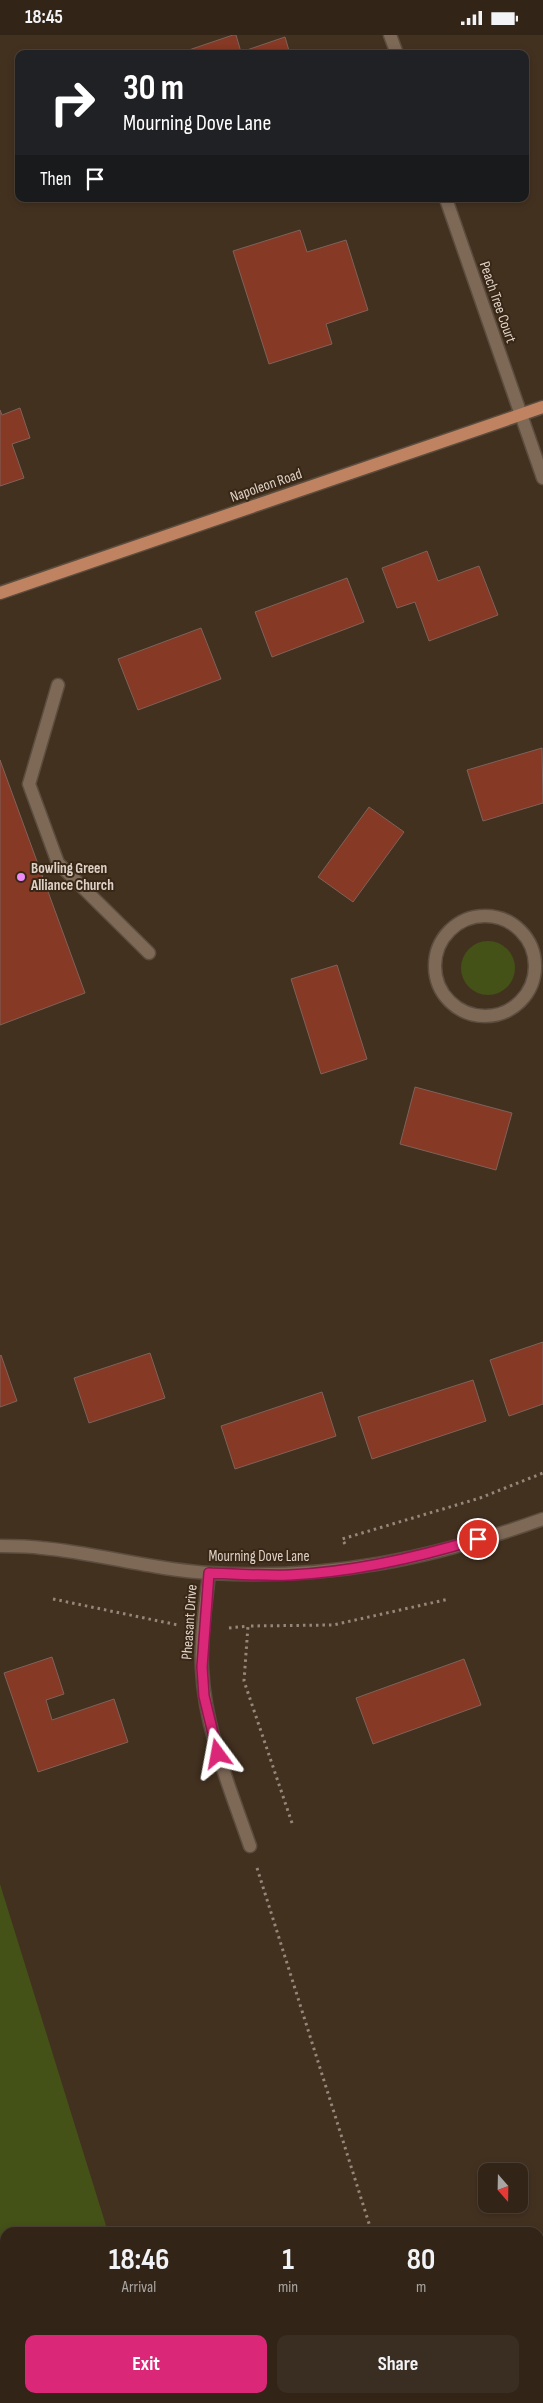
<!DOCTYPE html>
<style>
:root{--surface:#322518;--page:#3a2d21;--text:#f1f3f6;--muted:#a8a5a2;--line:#4d4237;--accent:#db2777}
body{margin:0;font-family:"Sofia Sans Condensed",sans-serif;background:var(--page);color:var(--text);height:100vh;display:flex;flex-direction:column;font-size:19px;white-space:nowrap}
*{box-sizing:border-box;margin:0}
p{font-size:16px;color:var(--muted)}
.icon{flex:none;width:28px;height:28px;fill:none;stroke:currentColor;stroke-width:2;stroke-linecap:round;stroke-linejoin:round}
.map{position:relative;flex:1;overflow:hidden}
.sheet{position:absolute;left:0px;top:2192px;width:544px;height:176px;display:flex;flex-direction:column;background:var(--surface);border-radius:15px 15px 0 0;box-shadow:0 2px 8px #0003,0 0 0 1px var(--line)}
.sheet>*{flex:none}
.guide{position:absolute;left:15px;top:15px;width:514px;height:152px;border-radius:10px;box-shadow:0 2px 8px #0003,0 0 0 1px var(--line);background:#202124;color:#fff;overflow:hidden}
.needle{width:32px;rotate:160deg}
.tools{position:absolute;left:478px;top:2128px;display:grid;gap:10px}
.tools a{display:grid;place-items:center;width:50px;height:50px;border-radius:10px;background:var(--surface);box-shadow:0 2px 8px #0003,0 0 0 1px var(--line);font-size:25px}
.pin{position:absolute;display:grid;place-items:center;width:42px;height:42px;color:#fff;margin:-21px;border:2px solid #fff;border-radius:50%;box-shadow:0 1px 5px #0007}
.me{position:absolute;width:55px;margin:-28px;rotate:347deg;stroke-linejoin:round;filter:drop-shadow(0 0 4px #0008)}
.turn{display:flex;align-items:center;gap:18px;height:105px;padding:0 25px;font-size:22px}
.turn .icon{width:65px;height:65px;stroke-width:2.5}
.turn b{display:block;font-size:35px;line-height:42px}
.then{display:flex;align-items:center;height:48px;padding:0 25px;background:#0003;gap:10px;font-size:19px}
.eta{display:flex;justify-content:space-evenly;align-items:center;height:85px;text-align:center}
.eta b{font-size:30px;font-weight:700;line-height:35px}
.cta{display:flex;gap:10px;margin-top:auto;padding:10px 25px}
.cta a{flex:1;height:58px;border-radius:10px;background:var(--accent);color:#fff;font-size:20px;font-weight:700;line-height:58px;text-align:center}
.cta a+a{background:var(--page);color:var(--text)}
.status{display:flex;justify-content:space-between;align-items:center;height:35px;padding:0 25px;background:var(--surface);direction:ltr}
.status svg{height:14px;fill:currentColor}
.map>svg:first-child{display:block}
.green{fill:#445218}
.building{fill:#863924;stroke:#7e625a}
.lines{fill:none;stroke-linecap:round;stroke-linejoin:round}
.minor-casing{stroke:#5c4d3e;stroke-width:15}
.major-casing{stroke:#5c4d3e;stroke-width:15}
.path{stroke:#958779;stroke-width:3;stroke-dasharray:2.5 4;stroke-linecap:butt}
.minor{stroke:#7e6957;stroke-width:12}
.major{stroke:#bf8362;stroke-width:12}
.route-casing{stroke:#8e194d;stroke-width:12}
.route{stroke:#db2777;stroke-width:9}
.poi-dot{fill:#ee8cf8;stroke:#392716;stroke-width:2}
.labels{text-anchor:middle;stroke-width:4;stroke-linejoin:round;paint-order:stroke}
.street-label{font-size:15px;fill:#ded2c8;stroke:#392716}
.poi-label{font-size:15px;font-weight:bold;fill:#ded2c8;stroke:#392716;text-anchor:start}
</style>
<div class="status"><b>18:45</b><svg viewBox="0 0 49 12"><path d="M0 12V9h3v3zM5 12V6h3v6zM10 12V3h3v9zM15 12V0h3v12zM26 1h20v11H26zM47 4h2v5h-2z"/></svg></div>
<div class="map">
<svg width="543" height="2368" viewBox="0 0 543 2368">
<rect width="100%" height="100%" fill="#433120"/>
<path class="green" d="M461 933a27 27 0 1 1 54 0a27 27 0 1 1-54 0Z
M0 1849 108 2197 5 2198V2364H159L161 2368H0Z"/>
<path class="building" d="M233 0H236L241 17 285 2 290 19H177Z
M300 195 307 217 346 205 368 275 326 289 332 309 269 329 233 216Z
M20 373 30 403 12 409 24 443 0 451V375L2 380Z
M427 516 438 546 479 531 498 580 429 606 415 567 397 573 382 533Z
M347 543 364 587 272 622 255 577Z
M201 593 221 644 138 675 118 624Z
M542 713 543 768 483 786 467 735Z
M0 725 85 958 0 990Z
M369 772 404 797 353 867 318 842Z
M337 930 367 1024 321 1039 291 944Z
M415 1052 512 1078 496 1135 400 1109Z
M543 1307V1369L509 1381 490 1325Z
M150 1318 165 1363 89 1388 74 1343Z
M1 1320 17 1366 0 1372V1321Z
M473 1345 486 1386 372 1424 358 1382Z
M322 1357 336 1401 235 1434 221 1391Z
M52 1622 64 1659 46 1665 52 1685 114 1664 128 1707 38 1737 4 1638Z
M464 1624 481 1670 373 1709 356 1663Z"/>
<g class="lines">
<g class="minor-casing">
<path id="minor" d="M390 0 397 19
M446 164 543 443
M58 650 29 749 58 828 149 918
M435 931a50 50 0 1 1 100 0a50 50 0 1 1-100 0Z
M0 1511C14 1511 28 1511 42 1513 98 1518 153 1535 210 1538 329 1545 431 1524 543 1484
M209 1538C206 1569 200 1602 202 1634 205 1695 230 1753 250 1811"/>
</g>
<g class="major-casing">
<path id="major" d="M0 558 543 372"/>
</g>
<path class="path" d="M345 1509 342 1504 480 1463 543 1438
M53 1564 178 1590
M229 1593 248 1591
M292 1788 244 1646 248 1591 333 1590 449 1564
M257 1833 372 2198"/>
<use href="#minor" class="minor"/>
<use href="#major" class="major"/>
</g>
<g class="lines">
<g class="route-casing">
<path id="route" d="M218 1719 204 1661 202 1632 209 1538C235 1539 263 1541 290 1540 354 1537 416 1523 478 1504"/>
</g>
<use href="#route" class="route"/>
</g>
<circle class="poi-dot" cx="21" cy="842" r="5"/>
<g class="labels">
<g class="street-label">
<text transform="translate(498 267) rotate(71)" y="5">Peach Tree Court</text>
<text transform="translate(266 450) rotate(-19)" y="5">Napoleon Road</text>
<text x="259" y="1526">Mourning Dove Lane</text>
<text transform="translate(189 1587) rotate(-86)" y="5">Pheasant Drive</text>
</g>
<g class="poi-label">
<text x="31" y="838">Bowling Green<tspan x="31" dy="17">Alliance Church</tspan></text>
</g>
</g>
</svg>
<div class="tools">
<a><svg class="needle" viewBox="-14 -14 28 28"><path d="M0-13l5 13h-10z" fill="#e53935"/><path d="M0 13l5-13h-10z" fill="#a8a5a2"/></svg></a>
</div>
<div class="pin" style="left:478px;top:1504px;background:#d93025"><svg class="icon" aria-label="arrive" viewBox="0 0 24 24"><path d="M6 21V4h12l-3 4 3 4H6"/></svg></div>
<svg class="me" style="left:218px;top:1719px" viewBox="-20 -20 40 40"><path d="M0-17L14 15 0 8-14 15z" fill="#db2777" stroke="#fff" stroke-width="4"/></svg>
<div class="guide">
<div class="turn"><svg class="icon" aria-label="right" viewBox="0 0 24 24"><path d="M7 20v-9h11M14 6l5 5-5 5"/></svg><div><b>30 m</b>Mourning Dove Lane</div></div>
<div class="then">Then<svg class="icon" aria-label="arrive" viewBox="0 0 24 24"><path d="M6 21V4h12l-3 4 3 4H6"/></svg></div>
</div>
<section class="sheet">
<div class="eta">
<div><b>18:46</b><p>Arrival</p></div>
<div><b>1</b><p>min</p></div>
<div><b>80</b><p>m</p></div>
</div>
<div class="cta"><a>Exit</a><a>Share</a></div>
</section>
</div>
